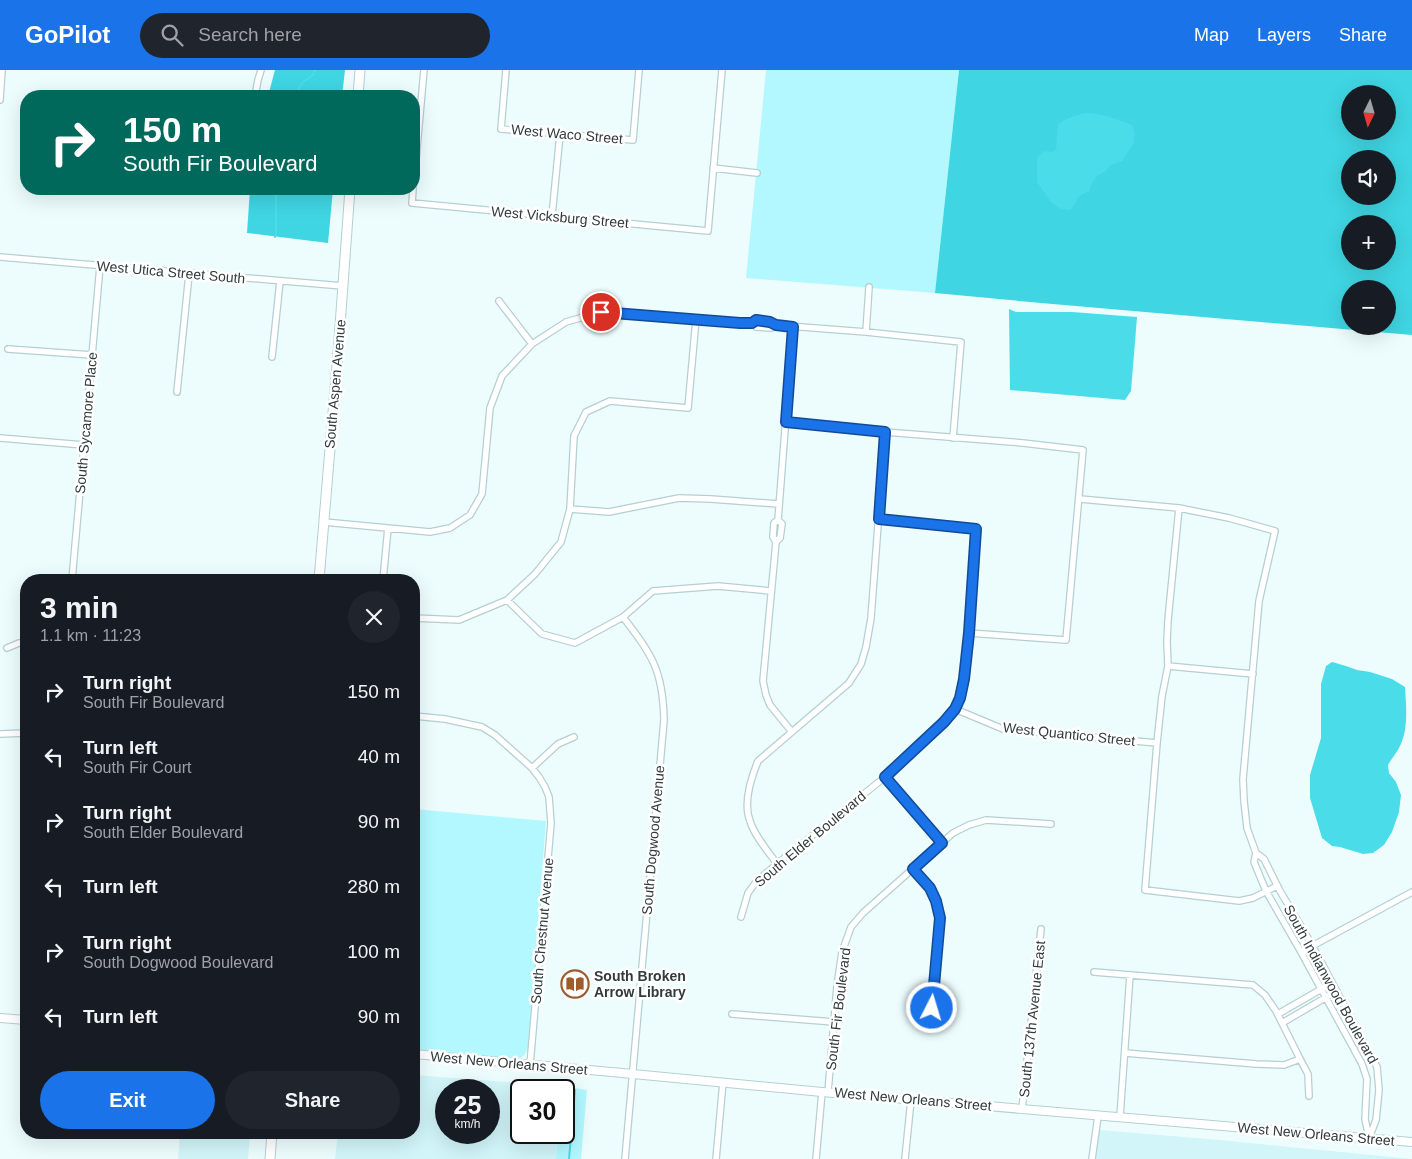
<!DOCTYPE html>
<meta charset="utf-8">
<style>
:root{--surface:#171b24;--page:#20242c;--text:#f1f3f6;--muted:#9ea1a6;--accent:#1a73e8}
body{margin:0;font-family:Helvetica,sans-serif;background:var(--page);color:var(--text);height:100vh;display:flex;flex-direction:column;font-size:19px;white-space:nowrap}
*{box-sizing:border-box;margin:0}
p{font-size:16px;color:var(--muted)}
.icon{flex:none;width:28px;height:28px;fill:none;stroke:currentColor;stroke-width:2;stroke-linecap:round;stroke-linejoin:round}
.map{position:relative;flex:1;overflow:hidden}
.sheet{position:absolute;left:20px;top:504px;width:400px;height:565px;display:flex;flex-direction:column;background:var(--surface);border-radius:20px;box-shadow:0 5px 20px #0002}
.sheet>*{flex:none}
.guide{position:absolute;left:20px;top:20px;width:400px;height:105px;border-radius:20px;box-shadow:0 5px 20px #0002;background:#00695c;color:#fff;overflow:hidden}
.needle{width:32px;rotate:185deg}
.fabs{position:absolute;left:1341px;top:15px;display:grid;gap:10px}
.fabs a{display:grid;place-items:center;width:55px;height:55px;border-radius:50%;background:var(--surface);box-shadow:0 5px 20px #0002;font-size:25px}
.speed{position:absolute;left:435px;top:1009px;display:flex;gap:10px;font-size:25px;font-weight:700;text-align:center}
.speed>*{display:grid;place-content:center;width:65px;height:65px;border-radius:50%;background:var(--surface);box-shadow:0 5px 20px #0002;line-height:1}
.speed small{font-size:12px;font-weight:400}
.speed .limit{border:2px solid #111;border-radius:8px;background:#fff;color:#111}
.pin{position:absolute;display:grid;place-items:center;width:42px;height:42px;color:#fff;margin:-21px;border:2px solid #fff;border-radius:50%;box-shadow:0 1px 5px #0007}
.me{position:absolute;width:55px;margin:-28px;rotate:5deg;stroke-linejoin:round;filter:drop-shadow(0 0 4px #0008)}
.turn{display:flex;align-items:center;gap:18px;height:105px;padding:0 20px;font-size:22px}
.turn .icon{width:65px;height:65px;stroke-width:2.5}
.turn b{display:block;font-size:35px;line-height:42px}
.round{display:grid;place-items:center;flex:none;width:52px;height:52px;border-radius:26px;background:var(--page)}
.headline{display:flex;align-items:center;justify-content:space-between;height:85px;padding:0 20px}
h1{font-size:30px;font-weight:600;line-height:38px}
.primary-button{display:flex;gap:10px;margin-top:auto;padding:10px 20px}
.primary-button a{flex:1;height:58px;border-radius:30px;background:var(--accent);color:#fff;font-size:20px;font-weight:600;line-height:58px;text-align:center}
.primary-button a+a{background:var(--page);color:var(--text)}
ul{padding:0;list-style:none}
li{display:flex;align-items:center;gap:15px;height:65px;padding:0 20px}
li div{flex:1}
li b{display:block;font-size:19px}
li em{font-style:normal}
header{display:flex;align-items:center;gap:30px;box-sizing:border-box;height:70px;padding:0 25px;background:var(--accent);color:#fff}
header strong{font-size:24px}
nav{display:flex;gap:28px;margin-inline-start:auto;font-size:18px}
.search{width:350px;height:45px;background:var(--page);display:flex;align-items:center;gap:12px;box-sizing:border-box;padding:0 18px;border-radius:28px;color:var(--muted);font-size:19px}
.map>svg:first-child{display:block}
.built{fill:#d1f5f9;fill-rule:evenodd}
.green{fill:#b3f8ff}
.forest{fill:#3fd5e2;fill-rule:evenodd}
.water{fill:#4adce9}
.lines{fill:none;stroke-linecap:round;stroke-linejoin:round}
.stream{stroke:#4adce9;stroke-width:2}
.street-casing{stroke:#b5cfd2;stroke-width:8}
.secondary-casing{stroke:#b5cfd2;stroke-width:10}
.primary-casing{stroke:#b5cfd2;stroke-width:11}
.street{stroke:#fff;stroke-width:5.5}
.secondary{stroke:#fff;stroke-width:8}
.primary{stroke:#fff;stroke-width:9}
.route-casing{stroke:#114b97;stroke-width:12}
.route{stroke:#1a73e8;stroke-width:9}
.labels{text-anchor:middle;stroke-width:5;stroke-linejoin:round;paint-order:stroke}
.street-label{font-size:14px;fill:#303b3c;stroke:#fff}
.poi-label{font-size:14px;font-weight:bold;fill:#303b3c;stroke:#fff;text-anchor:start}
</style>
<header>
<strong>GoPilot</strong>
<div class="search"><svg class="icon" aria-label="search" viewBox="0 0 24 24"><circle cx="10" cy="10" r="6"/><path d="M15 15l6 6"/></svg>Search here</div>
<nav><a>Map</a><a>Layers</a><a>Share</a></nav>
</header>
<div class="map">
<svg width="1412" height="1089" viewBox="0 0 1412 1089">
<rect width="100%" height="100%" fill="#edfdfe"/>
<path class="built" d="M414 1005 562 1016V1020H521V1062L558 1063 556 1089H335L338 1063 414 1062ZM446 1020H489V1062H446Z
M1099 1060 1220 1070 1412 1089H1096Z
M180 1063H250L248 1089H178Z"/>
<path class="green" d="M766 0H959L935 223 746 208Z
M414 739 546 751 528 977C526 984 524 987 517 989L414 979Z
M562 1016 587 1020 581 1089H556L558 1063 564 1062V1020H562Z"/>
<path class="forest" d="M275 0H345L342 26H268Z
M959 0H1412V265L1041 233 935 223ZM1350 24H1388V61H1350ZM1350 89H1388V126H1350ZM1350 154H1388V191H1350ZM1350 219H1388V256H1350Z
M250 119H333L328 173 247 163Z"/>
<path class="water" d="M1085 43C1102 43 1116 49 1132 55L1135 63 1134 73 1122 91 1111 95 1105 102 1098 105 1092 113 1089 121 1078 127 1075 134 1070 140 1061 139 1051 132 1037 112V88L1044 81 1051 82 1056 80 1058 54 1071 47Z
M1009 239 1016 242H1072L1137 247 1131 321 1125 330 1010 320Z
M1332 592 1346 596 1357 600 1370 602 1392 609 1405 617C1406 636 1409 660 1399 678 1396 684 1391 689 1388 695L1389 703 1396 712 1401 725 1399 742 1392 762 1384 775 1373 783 1363 784 1340 777 1332 776 1322 768 1310 728V705L1321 668V614L1326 596Z"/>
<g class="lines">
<path class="stream" d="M294 26 303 12 313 5 315 0
M275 167 276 162V119
M21 940 26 941
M564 1027 574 1029
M569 1089 575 1020"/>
<g class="street-casing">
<path id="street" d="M506 0 501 59 633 70 639 0
M255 26 258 10 261 0
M0 30 2 0
M713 98 757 103
M414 111 424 0
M192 119 195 120 199 119
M413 119 412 133 708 161 722 0
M552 146 560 64
M0 187 343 216
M499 231 532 274
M752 253 756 257 771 258 776 255
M866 262 869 217
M8 279 92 285
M272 287 280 211
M177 322 189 204
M786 352 885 362 1023 373 1083 380 1066 570 969 563
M0 368 84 375
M1080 429 1179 438 1229 448 1275 461 1259 531 1243 709 1244 731 1247 758 1256 783 1254 792 1266 821 1301 882 1362 994 1367 1009 1365 1049 1369 1068
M1179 438 1168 550 1167 572 1168 596 1162 626 1157 673 1145 820 1239 831 1253 828 1277 816
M570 439 609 442 679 428 711 429 779 434
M324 452 430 462 450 458 470 445 482 424 490 338 502 306 532 274 566 252 601 242 739 253H752L756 250 770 252 776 255 866 262 961 272 953 368
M776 472 780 468 782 454 778 450
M72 510 100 196
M383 510 388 458
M507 530 542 564 575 573 623 547 653 521 718 516 771 521
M623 547C652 585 663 600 664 650L625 1089
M414 548 459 550 507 530 535 504 561 472 570 439 574 366 586 342 610 331 688 338 696 249
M7 578 19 573H26
M1168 596 1253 604
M955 639 1003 659 1157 673
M414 646 445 649 482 657 495 665 532 698 539 707 545 717 549 727 551 753 530 995
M792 662 770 635 766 625 763 611 776 472 773 467 774 453 778 450 793 257
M0 664 26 663
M532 698 558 674 574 667
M885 707 942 773
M1256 783 1264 789 1280 821 1312 875 1377 997 1379 1020 1376 1050 1369 1068
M777 794C768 781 755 767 750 751 743 733 751 708 758 691L849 613 861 594 866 577 871 548 885 362
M913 799C930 818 935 822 940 848L931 956
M741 847 748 823 756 812 777 794 885 707 934 663 955 639 960 628 964 609 969 563 976 459 879 449
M1301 882 1412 822
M1094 902 1253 915 1265 925 1276 941 1300 989 1308 1004 1309 1026
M732 944 834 952
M1278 944 1332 913
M1282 953 1337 921
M1125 983 1256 994 1284 995 1300 989
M828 1022 837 916 842 882 851 857 863 843 953 763 969 755 986 750 1051 754
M1022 1039 1041 859
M1120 1047 1130 905
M716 1089 723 1012
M816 1089 822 1022
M905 1089 911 1030
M1092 1089 1098 1046"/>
</g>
<g class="secondary-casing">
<path id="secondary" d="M0 948 26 950
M414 984 633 1004 822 1022 1412 1072"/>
</g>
<g class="primary-casing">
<path id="primary" d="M358 26 360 0
M319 510 338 283 350 119
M270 1089 272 1062"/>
</g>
<use href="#street" class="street"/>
<use href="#secondary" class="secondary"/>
<use href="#primary" class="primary"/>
</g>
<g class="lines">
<g class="route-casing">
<path id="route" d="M601 242 740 253H752L756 250 770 252 776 255 793 257 786 352 885 362 879 449 976 459 969 563 964 609 960 628 955 639 944 652 885 707 942 773 913 799 930 818 936 831 940 848 932 938"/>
</g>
<use href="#route" class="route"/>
</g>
<defs>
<g id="library-ring" transform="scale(1.4375)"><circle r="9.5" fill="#fff" stroke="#9e5b2b" stroke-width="1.5"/><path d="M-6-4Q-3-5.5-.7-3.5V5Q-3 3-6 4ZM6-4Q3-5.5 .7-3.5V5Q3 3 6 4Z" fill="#9e5b2b"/></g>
</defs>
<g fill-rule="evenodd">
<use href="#library-ring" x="575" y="914"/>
</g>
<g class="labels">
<g class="street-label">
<text transform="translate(567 64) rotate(5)" y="5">West Waco Street</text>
<text transform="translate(560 147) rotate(5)" y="5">West Vicksburg Street</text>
<text transform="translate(171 202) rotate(5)" y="5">West Utica Street South</text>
<text transform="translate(335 314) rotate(-85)" y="5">South Aspen Avenue</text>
<text transform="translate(86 353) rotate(-85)" y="5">South Sycamore Place</text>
<text transform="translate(1069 664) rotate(6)" y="5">West Quantico Street</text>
<text transform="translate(810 769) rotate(-40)" y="5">South Elder Boulevard</text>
<text transform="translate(653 770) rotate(-85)" y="5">South Dogwood Avenue</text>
<text transform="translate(542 861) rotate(-85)" y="5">South Chestnut Avenue</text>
<text transform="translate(1331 914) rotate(61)" y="5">South Indianwood Boulevard</text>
<text transform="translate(838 939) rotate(-83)" y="5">South Fir Boulevard</text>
<text transform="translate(1032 949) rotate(-84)" y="5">South 137th Avenue East</text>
<text transform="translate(509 993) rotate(5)" y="5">West New Orleans Street</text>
<text transform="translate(913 1029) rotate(5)" y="5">West New Orleans Street</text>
<text transform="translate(1316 1064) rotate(5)" y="5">West New Orleans Street</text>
</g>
<g class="poi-label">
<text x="594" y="911">South Broken<tspan x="594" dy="16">Arrow Library</tspan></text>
</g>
</g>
</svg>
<div class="fabs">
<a><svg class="needle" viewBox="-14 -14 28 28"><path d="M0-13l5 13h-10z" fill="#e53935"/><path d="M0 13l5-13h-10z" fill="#9ea1a6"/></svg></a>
<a><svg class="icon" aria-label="sound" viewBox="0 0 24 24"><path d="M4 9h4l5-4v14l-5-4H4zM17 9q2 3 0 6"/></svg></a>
<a>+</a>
<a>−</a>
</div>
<div class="speed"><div>25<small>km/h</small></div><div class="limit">30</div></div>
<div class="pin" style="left:601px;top:242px;background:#d93025"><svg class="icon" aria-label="arrive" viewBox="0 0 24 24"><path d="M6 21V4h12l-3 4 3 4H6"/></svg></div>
<svg class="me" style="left:932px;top:938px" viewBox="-20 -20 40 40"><circle r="17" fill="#1a73e8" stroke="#fff" stroke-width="3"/><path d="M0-11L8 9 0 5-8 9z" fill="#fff"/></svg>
<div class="guide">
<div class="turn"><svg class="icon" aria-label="right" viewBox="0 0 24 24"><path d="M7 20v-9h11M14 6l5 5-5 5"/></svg><div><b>150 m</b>South Fir Boulevard</div></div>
</div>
<section class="sheet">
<div class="headline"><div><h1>3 min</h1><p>1.1 km · 11:23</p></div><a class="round"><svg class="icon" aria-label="close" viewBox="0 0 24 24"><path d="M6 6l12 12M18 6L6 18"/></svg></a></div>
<ul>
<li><svg class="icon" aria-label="right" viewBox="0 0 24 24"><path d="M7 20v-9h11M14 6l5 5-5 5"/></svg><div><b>Turn right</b><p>South Fir Boulevard</p></div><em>150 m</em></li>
<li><svg class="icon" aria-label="left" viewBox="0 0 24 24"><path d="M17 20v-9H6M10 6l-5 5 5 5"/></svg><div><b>Turn left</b><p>South Fir Court</p></div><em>40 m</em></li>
<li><svg class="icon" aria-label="right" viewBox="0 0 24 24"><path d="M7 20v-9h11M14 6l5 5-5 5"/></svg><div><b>Turn right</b><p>South Elder Boulevard</p></div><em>90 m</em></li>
<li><svg class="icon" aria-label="left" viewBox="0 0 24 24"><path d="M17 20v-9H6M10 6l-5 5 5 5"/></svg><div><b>Turn left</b></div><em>280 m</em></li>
<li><svg class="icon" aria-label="right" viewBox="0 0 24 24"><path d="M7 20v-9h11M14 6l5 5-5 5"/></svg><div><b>Turn right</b><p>South Dogwood Boulevard</p></div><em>100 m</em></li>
<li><svg class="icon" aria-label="left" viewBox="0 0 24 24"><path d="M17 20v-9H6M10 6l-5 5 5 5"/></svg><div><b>Turn left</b></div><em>90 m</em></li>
</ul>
<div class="primary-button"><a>Exit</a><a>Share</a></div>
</section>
</div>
